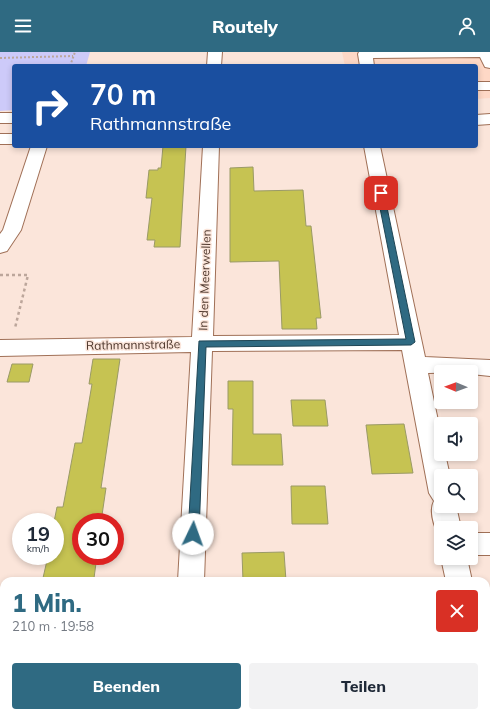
<!DOCTYPE html>
<html lang="de">
<meta charset="utf-8">
<style>
:root{--surface:#fff;--page:#f2f2f3;--text:#1f2937;--muted:#747a83;--accent:#2f6a82}
body{margin:0;font-family:Mulish,sans-serif;background:var(--page);color:var(--text);height:100vh;display:flex;flex-direction:column;font-size:15px;white-space:nowrap}
*{box-sizing:border-box;margin:0}
p{font-size:13px;color:var(--muted)}
.icon{flex:none;width:22px;height:22px;fill:none;stroke:currentColor;stroke-width:2;stroke-linecap:round;stroke-linejoin:round}
.map{position:relative;flex:1;overflow:hidden}
.details{position:absolute;left:0px;top:525px;width:490px;height:140px;display:flex;flex-direction:column;background:var(--surface);border-radius:12px 12px 0 0;box-shadow:0 2px 6px #0003}
.details>*{flex:none}
.banner{position:absolute;left:12px;top:12px;width:466px;height:84px;border-radius:4px;box-shadow:0 2px 6px #0003;background:#1a4fa0;color:#fff;overflow:hidden}
.needle{width:26px;rotate:271deg}
.tools{position:absolute;left:434px;top:313px;display:grid;gap:8px}
.tools a{display:grid;place-items:center;width:44px;height:44px;border-radius:4px;background:var(--surface);box-shadow:0 2px 6px #0003;font-size:20px}
.speed{position:absolute;left:12px;top:461px;display:flex;gap:8px;font-size:20px;font-weight:700;text-align:center}
.speed>*{display:grid;place-content:center;width:52px;height:52px;border-radius:50%;background:var(--surface);box-shadow:0 2px 6px #0003;line-height:1}
.speed small{font-size:10px;font-weight:400}
.speed .limit{border:6px solid #d22;background:#fff;color:#111}
.pin{position:absolute;display:grid;place-items:center;width:34px;height:34px;color:#fff;margin:-17px;border-radius:8px;box-shadow:0 2px 6px #0006}
.me{position:absolute;width:44px;margin:-22px;rotate:3deg;stroke-linejoin:round;filter:drop-shadow(0 0 3px #0008)}
.turn{display:flex;align-items:center;gap:14px;height:84px;padding:0 12px;font-size:18px}
.turn .icon{width:52px;height:52px;stroke-width:2.5}
.turn b{display:block;font-size:28px;line-height:34px}
.round{display:grid;place-items:center;flex:none;width:42px;height:42px;border-radius:4px;background:var(--page)}
.head{display:flex;align-items:center;justify-content:space-between;height:68px;padding:0 12px}
h1{font-size:24px;font-weight:800;line-height:30px;color:var(--accent)}
.cta{display:flex;gap:8px;margin-top:auto;padding:8px 12px}
.cta a{flex:1;height:46px;border-radius:4px;background:var(--accent);color:#fff;font-size:16px;font-weight:800;line-height:46px;text-align:center}
.cta a+a{background:var(--page);color:var(--text)}
header{display:flex;justify-content:space-between;align-items:center;height:52px;padding:0 12px;background:var(--accent);color:#fff;font-size:18px;font-weight:800}
.map>svg:first-child{display:block}
.built{fill:#fed8c6}
.green{fill:#cdcaf9}
.building{fill:#c6c352;stroke:#9a9a66}
.lines{fill:none;stroke-linecap:round;stroke-linejoin:round}
.minor-casing{stroke:#a07057;stroke-width:2}
.path-far2{stroke:#bca69b;stroke-width:2;stroke-dasharray:2 2;stroke-linecap:butt}
.path-far1{stroke:#bca69b;stroke-width:2.5;stroke-dasharray:3 3;stroke-linecap:butt}
.path{stroke:#bca69b;stroke-width:3;stroke-dasharray:3.5 3.5;stroke-linecap:butt}
.minor{fill:#fff;fill-rule:evenodd}
.route{fill:#2f6a82;stroke:#1f4554}
.labels{text-anchor:middle;stroke-width:3;stroke-linejoin:round;paint-order:stroke}
.street-label{font-size:12px;fill:#4c362b;stroke:#fbe5da}
</style>
<header><svg class="icon" aria-label="menu" viewBox="0 0 24 24"><path d="M4 6h16M4 12h16M4 18h16"/></svg>Routely<svg class="icon" aria-label="person" viewBox="0 0 24 24"><circle cx="12" cy="8" r="4"/><path d="M4 21q1-7 8-7t8 7"/></svg></header>
<div class="map">
<svg width="490" height="665" viewBox="0 0 490 665">
<rect width="100%" height="100%" fill="#fbe5da"/>
<path class="built" d="M342 0H490V46L476 47V14H345Z"/>
<path class="green" d="M0 0H90L86 14H14V58L0 59Z"/>
<path class="building" d="M163 94H186L180 195H154L155 188H147L152 146H146L149 118H158V116H161Z
M253 115 254 139 303 138 306 174H311L321 266H316L317 277H282L279 209 230 210V116Z
M93 307H120L101 436H106L101 470H81V504H97L94 526H43L48 504H55L54 470 57 455H63L75 391H82L92 332H89Z
M12 312H33L29 330H7Z
M228 329H253V382H281L283 413H232L233 357H228Z
M291 348H325L328 374H293Z
M404 372 413 421 372 422 366 373Z
M291 434H325L328 472H292Z
M284 500 286 529H243L242 501Z"/>
<g class="lines">
<g class="minor-casing">
<path id="minor" d="M208 0H222L221 14H207Z
M359 0H490V16L485 15 480 5 373 6 374 14H360L358 2Z
M476 30H490V38H476Z
M0 61H14V71H0Z
M490 62V72L476 73V63Z
M0 82H14V92H0Z
M31 94H47L21 178 7 199 0 201V182L3 178Z
M203 94H219L213 284 399 283 364 94H380L425 305 490 308V324L471 322V320L428 321 441 383V402H445L450 424H441V454H456L461 476H441V485L439 484C434 474 429 459 434 449L429 441 402 298 212 299 204 529H178L191 300 0 304V288L192 285Z
M471 481H490V503H471Z
M441 506H467L472 529H446Z
M486 640 490 642V665H473L472 661H486Z
M170 661H200L199 665H169Z"/>
</g>
<path class="path-far2" d="M0 6 73 4
M70 14 75 0"/>
<path class="path-far1" d="M0 223H28L15 276"/>
<path class="path" d="M486 536H490"/>
<use href="#minor" class="minor"/>
</g>
<path class="route" d="M378 139H381L384 141 415 290 411 293 206 295 199 482 197 485 193 486 189 485 188 482 199 289 406 287 377 141Z"/>
<g class="labels">
<g class="street-label">
<text transform="translate(205 228) rotate(-88)" y="4">In den Meerwellen</text>
<text transform="translate(133 293) rotate(-1)" y="4">Rathmannstraße</text>
</g>
</g>
</svg>
<div class="tools">
<a><svg class="needle" viewBox="-14 -14 28 28"><path d="M0-13l5 13h-10z" fill="#e53935"/><path d="M0 13l5-13h-10z" fill="#747a83"/></svg></a>
<a><svg class="icon" aria-label="sound" viewBox="0 0 24 24"><path d="M4 9h4l5-4v14l-5-4H4zM17 9q2 3 0 6"/></svg></a>
<a><svg class="icon" aria-label="search" viewBox="0 0 24 24"><circle cx="10" cy="10" r="6"/><path d="M15 15l6 6"/></svg></a>
<a><svg class="icon" aria-label="layers" viewBox="0 0 24 24"><path d="M12 4l9 5-9 5-9-5zM3 14l9 5 9-5"/></svg></a>
</div>
<div class="speed"><div>19<small>km/h</small></div><div class="limit">30</div></div>
<div class="pin" style="left:381px;top:141px;background:#d93025"><svg class="icon" aria-label="arrive" viewBox="0 0 24 24"><path d="M6 21V4h12l-3 4 3 4H6"/></svg></div>
<svg class="me" style="left:193px;top:482px" viewBox="-20 -20 40 40"><circle r="19" fill="#fff"/><path d="M0-13L10 11 0 6-10 11z" fill="#2f6a82"/></svg>
<div class="banner">
<div class="turn"><svg class="icon" aria-label="right" viewBox="0 0 24 24"><path d="M7 20v-9h11M14 6l5 5-5 5"/></svg><div><b>70 m</b>Rathmannstraße</div></div>
</div>
<section class="details">
<div class="head"><div><h1>1 Min.</h1><p>210 m · 19:58</p></div><a class="round" style="background:#d93025;color:#fff"><svg class="icon" aria-label="close" viewBox="0 0 24 24"><path d="M6 6l12 12M18 6L6 18"/></svg></a></div>
<div class="cta"><a>Beenden</a><a>Teilen</a></div>
</section>
</div>
